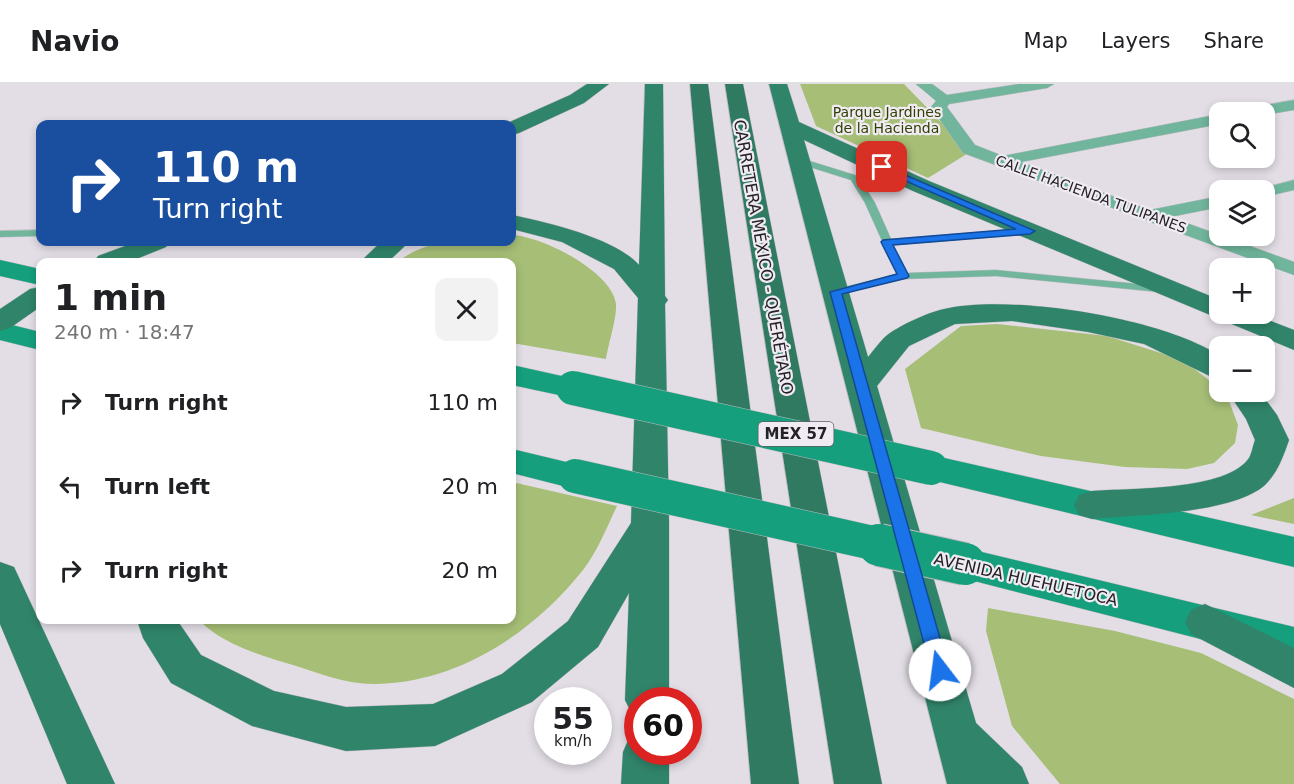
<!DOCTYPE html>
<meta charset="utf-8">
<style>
:root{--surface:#fff;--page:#f2f2f2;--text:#202124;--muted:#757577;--line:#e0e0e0}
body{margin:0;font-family:"DejaVu Sans",sans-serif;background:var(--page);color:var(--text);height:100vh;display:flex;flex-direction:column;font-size:22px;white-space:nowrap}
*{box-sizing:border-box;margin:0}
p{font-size:20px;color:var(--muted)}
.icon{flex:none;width:33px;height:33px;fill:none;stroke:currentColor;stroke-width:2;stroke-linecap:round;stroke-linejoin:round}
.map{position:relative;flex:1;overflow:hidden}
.details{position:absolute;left:36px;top:174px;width:480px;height:366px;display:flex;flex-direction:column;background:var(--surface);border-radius:12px;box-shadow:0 3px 9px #0003}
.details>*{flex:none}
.guide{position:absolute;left:36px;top:36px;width:480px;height:126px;border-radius:12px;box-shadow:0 3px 9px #0003;background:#1a4fa0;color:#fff;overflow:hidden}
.controls{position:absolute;left:1209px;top:18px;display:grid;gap:12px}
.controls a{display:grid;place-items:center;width:66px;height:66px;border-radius:12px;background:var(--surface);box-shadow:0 3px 9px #0003;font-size:30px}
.speed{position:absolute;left:534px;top:603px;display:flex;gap:12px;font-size:30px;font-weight:700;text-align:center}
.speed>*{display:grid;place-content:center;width:78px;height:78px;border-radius:50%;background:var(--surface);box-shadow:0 3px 9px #0003;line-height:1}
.speed small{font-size:15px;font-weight:400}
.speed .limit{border:9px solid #d22;background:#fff;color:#111}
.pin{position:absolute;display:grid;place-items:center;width:51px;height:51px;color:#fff;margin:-26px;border-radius:12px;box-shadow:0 3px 9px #0006}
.me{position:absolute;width:66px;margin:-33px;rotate:345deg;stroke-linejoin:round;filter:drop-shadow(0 0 4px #0008)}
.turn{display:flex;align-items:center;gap:21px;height:126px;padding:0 18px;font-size:27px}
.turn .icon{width:78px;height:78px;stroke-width:2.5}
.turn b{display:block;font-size:42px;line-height:51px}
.round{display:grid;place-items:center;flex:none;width:63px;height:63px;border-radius:12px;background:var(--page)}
.head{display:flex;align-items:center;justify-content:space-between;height:102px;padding:0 18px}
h1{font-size:36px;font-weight:700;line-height:45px}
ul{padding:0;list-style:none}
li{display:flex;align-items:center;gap:18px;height:84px;padding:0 18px}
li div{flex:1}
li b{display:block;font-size:22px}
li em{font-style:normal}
header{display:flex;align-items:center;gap:36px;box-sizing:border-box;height:84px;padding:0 30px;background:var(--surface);border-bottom:2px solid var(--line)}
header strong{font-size:28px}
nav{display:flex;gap:33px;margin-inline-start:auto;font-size:21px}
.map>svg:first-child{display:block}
.green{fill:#a6be76}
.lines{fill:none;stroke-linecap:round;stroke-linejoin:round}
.service-casing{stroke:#c1bcc3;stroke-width:1}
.minor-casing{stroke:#c1bcc3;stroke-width:1}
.secondary-casing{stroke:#c1bcc3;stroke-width:1}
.primary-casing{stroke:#c1bcc3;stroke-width:1}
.trunk-casing{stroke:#c1bcc3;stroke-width:1}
.service{fill:#70b59c;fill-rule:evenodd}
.minor{fill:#70b59c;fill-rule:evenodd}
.secondary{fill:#159f7c;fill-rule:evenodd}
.primary{fill:#30846a;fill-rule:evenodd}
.trunk{fill:#317a62;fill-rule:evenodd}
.secondary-bridge-far1-casing{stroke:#c1bcc3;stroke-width:35;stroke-linecap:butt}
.secondary-bridge-casing{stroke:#c1bcc3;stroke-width:44;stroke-linecap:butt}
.secondary-bridge-far1{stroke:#159f7c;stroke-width:34}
.secondary-bridge{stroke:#159f7c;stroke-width:42}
.route{fill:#1a73e8;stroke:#114b97;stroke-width:1.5}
.labels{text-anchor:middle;stroke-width:4.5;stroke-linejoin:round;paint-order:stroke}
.far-park-label{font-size:14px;fill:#304000;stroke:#f0ebf3}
.far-street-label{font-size:14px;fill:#242225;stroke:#f0ebf3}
.shield{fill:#f0ebf3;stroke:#615e63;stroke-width:1.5}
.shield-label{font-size:15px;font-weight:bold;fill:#242225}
.street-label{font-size:16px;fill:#242225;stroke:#f0ebf3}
</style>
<header>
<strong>Navio</strong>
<nav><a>Map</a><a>Layers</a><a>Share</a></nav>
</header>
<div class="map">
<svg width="1294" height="700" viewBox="0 0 1294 700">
<rect width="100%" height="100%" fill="#e3dee6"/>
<path class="green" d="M800 0H904L970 68 928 94 816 42Z
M512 151C541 152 612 187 616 220 617 234 608 261 606 275L512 259V178H397C435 150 466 158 512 158Z
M997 240 1107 252 1183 276 1219 304 1220 308 1226 309 1238 341 1235 359 1214 379 1187 385 1125 383 1041 372 921 344 905 285 961 242Z
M512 398 617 422C607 443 597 468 583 486 533 549 459 598 377 600 348 601 321 590 293 581 261 571 223 561 199 536H512Z
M1294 414V440L1251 431Z
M988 524 1115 547 1201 569 1294 615V700H1060L1012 642 986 547Z"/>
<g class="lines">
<g class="service-casing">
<path id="service" d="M800 74 858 92 875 119 891 155 1030 144 1035 147 1030 150 893 161 907 189 996 186 1159 202 1165 205 1159 208 996 192 903 195 836 211 832 210V206L897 190 865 119 851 96 797 79V75Z
M40 146V152L0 153V147Z"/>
</g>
<g class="minor-casing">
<path id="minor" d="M916 0H932L947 11 1019 0H1054L1047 4 949 20 947 23 975 61 1003 72 1220 30V40L1021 78 1150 126 1220 112V123L1170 133 1294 178V191L963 69 931 23 936 17Z
M1294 16V26L1264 31V28H1246L1254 23Z
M1294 96V106L1264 113V106H1256Z"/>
</g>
<g class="secondary-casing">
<path id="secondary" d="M0 176 40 185V201L0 192Z
M0 238 40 248V266L0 256Z
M512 281 584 297 589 304 584 311 573 314 512 301Z
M512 365 587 383 592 392 587 401 575 405 512 389Z
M931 371 1294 453V483L919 393 914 384 919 375Z
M965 464 1294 543V579L951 491 946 480 951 469Z"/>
</g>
<g class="primary-casing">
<path id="primary" d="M587 0H609L584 19 519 49 512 51V40H505L570 11Z
M645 0H663L665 212 668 216 665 220 669 438V616H638V633L632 630 625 616 629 509 598 563 532 618 435 662 346 667 252 642 171 599 143 554 137 536H177L201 571 274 607 346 623 433 620 502 590 568 537 631 439 638 214 614 185 562 158 512 145V131C546 138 615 154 639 181Z
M769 0H787L799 38 929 97 1220 216V230H1252L1294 246V266L913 107 804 56 868 273C875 265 882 254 890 249 905 239 931 227 949 224 1016 211 1162 234 1220 272V297L1144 260 1088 248 1012 237 955 240 909 262 877 302 976 639 1022 683 1029 700H947Z
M136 158H170L166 163 129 178H94L98 172Z
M381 158H409L388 178H360Z
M40 203V223L10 244 0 247V225L30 205Z
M1228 308H1260L1277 331 1289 356C1283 373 1278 388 1265 401 1232 430 1135 431 1092 435L1079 431 1074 421 1079 411 1092 407C1129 404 1227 407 1249 374 1252 369 1253 361 1255 356L1246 335Z
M0 478 14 483 115 700H67L0 540Z
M1205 520 1294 564V604L1191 550 1185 538 1191 526Z
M638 649V668H669V700H621L623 668 630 652Z"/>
</g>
<g class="trunk-casing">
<path id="trunk" d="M690 0H708L799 700H751Z
M725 0H743L882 700H834Z"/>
</g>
<use href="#service" class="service"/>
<use href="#minor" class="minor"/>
<use href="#secondary" class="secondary"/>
<use href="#primary" class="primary"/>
<use href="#trunk" class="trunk"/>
<g class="secondary-bridge-far1-casing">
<path id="secondary-bridge-far1" d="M573 304 931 384
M575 392 886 462"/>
</g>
<g class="secondary-bridge-casing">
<path id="secondary-bridge" d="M879 461 965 480"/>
</g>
<use href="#secondary-bridge-far1" class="secondary-bridge-far1"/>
<use href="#secondary-bridge" class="secondary-bridge"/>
</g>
<path class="route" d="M882 81 1035 147 1030 150 893 161 909 192 907 194 842 210 949 586 946 591 940 594 934 591 931 586 830 208 897 190 881 158 883 156 1016 145 878 85 877 83Z"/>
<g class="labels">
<g class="far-park-label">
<text x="887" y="33">Parque Jardines<tspan x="887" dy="16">de la Hacienda</tspan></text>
</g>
<g class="far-street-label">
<text transform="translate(1091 110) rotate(20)" y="5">CALLE HACIENDA TULIPANES</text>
</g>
<rect class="shield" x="758.5" y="338" width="75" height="24" rx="4.5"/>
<g class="shield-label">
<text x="796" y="355">MEX 57</text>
</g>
<g class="street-label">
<text transform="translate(764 173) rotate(80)" y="6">CARRETERA MÉXICO - QUERÉTARO</text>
<text transform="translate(1026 495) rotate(13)" y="6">AVENIDA HUEHUETOCA</text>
</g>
</g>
</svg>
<div class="controls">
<a><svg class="icon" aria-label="search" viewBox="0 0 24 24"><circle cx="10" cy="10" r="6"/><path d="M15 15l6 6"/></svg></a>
<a><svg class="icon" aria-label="layers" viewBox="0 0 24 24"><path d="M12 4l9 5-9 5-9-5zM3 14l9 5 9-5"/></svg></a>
<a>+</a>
<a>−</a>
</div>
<div class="speed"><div>55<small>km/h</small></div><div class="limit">60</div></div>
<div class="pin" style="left:882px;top:83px;background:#d93025"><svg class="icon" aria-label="arrive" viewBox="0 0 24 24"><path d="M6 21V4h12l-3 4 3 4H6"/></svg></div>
<svg class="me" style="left:940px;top:586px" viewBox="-20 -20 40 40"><circle r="19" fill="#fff"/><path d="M0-13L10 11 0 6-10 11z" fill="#1a73e8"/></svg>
<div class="guide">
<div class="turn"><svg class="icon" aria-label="right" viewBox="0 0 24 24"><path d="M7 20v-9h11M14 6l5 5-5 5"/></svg><div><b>110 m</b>Turn right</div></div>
</div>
<section class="details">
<div class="head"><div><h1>1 min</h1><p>240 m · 18:47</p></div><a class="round"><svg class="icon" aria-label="close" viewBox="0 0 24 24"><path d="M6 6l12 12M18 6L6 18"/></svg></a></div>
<ul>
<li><svg class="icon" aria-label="right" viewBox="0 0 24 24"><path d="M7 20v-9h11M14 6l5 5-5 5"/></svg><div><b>Turn right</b></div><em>110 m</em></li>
<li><svg class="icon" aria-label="left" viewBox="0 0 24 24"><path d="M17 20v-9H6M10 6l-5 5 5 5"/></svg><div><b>Turn left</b></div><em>20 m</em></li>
<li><svg class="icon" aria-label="right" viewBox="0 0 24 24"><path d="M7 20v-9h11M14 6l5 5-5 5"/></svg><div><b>Turn right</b></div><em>20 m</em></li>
</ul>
</section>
</div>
